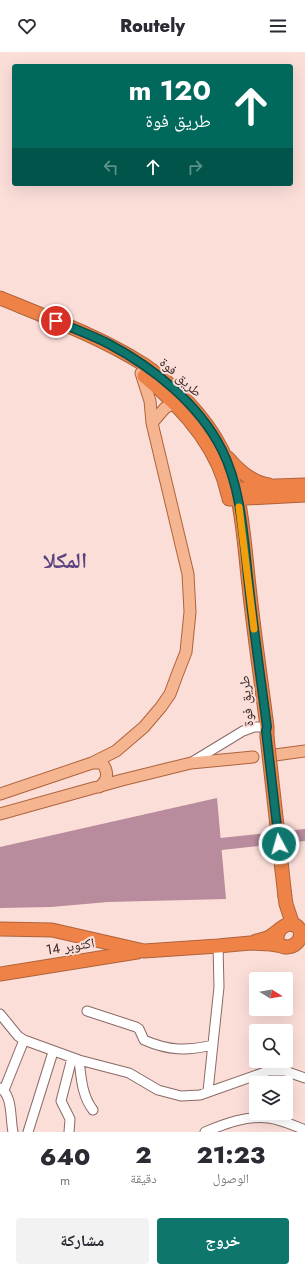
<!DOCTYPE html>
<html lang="ar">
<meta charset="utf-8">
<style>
:root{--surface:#fff;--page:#f2f2f3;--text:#2b2b33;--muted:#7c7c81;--accent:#0f766e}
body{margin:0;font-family:Jost,"Noto Naskh Arabic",sans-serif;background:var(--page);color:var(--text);direction:rtl;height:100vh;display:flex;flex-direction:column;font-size:15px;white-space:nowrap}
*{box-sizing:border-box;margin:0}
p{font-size:13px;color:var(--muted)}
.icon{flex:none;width:22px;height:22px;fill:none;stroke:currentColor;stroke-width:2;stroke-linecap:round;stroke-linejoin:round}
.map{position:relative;height:1080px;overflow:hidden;direction:ltr}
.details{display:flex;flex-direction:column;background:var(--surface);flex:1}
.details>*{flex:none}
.hud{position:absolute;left:12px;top:12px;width:281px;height:122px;border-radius:4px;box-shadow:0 4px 16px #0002;direction:rtl;background:#00695c;color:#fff;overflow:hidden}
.needle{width:26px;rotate:101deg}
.tools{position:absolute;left:249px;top:920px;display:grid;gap:8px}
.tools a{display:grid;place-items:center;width:44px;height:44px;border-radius:4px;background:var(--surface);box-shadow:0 4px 16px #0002;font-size:20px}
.pin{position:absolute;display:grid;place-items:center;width:34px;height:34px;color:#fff;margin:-17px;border:2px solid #fff;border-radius:50%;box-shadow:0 1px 4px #0007}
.me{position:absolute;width:44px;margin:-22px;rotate:354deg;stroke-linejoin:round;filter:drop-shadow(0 0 3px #0008)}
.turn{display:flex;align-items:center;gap:14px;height:84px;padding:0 16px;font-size:18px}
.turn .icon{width:52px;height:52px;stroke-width:2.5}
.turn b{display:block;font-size:28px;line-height:34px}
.lanes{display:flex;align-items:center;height:38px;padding:0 16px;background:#0003;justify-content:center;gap:20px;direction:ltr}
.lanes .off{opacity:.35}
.eta{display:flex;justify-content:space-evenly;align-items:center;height:68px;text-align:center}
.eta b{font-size:24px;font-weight:800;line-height:28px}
.button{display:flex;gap:8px;margin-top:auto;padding:8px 16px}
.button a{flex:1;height:46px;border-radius:4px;background:var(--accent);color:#fff;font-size:16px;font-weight:800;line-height:46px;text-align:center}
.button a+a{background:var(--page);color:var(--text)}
header{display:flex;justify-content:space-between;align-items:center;height:52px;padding:0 16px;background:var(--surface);font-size:18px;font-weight:800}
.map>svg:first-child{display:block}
.water{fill:#b88b9d}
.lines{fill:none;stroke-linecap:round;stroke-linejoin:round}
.river{stroke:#b88b9d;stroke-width:12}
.minor-casing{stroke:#8a6a64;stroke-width:11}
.major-casing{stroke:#ae633b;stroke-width:13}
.highway-casing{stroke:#ae633b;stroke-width:15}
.minor{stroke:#fff;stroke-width:9}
.major{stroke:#f5b591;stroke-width:11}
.highway{stroke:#ef8347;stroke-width:13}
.highway-bridge-casing{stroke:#ae633b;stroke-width:15;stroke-linecap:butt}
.highway-bridge{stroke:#ef8347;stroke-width:13}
.route-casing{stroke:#0a4d48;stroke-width:10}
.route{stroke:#0f766e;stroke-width:7}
.slow{stroke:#f59e0b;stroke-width:7}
.labels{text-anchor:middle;stroke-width:4;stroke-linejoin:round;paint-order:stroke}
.street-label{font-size:14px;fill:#362826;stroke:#fcded9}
.town-label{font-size:22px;font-weight:bold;fill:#594381;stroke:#fcded9}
</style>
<header><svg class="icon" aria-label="menu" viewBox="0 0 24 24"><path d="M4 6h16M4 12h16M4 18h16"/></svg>Routely<svg class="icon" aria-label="heart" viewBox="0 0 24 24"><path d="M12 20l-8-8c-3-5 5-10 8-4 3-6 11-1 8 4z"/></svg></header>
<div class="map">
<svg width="305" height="1080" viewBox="0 0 305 1080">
<rect width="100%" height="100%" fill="#fcded9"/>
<path class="water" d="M217 746 226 847 108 850 51 855 0 856V795Z"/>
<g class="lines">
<path class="river" d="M221 792 305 783"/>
<g class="minor-casing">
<path id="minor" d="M192 710 243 679 254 675H267
M87 959 136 975 139 977 144 988C169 999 187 999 213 993
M0 962 18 984 24 988 79 1008 129 1021 158 1038 181 1044 200 1043 268 1019H285L305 1026
M79 1008C81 1025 82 1044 93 1058
M0 1036C13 1043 10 1067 13 1080
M4 1038 24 988
M208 1039 219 935 218 894
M28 1080 53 1000
M69 1080 70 1067 61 1049 72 1006
M205 1080C224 1072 247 1063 269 1066 282 1068 293 1073 305 1078"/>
</g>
<g class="major-casing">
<path id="major" d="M152 371 165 356 180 348
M275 703 305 699
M92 711H102C109 720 108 729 99 735
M0 742 92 711 116 699 144 675 161 655 170 642 177 623 186 600 190 560 188 522 152 371 150 349 141 321
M0 762 122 728 191 711 253 705"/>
</g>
<g class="highway-casing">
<path id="highway" d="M0 246C49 266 98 284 143 312 174 333 205 364 222 398 242 437 244 491 249 534 254 581 261 628 267 675V685
M144 324C182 355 218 394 228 443
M228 406C239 419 252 431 269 433
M229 438 276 434 305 433
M229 447 305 443
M285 845 286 852 293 873
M0 877 52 878 144 899 218 894 250 891 271 892 283 894
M256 889C261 888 266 887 271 884 279 879 291 863 300 878 305 900 266 902 280 877
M0 922 137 900"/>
</g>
<use href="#minor" class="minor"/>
<use href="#major" class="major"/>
<use href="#highway" class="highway"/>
<g class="highway-bridge-casing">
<path id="highway-bridge" d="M267 685 285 845"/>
</g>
<use href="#highway-bridge" class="highway-bridge"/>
</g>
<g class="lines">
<g class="route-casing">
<path id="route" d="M56 269C74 277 92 283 109 292 154 316 199 352 222 398 242 437 244 491 249 534 254 581 261 628 267 675L266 679 279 792"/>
</g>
<use href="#route" class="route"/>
<path class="slow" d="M239 455 254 577"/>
</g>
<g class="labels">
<g class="street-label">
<text transform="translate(181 325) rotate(42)" y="5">طريق فوة</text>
<text transform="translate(246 649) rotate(-95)" y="5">طريق فوة</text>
<text transform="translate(70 894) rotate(-9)" y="5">14 اكتوبر</text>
</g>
<g class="town-label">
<text x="65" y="516">المكلا</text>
</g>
</g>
</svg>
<div class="tools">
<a><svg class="needle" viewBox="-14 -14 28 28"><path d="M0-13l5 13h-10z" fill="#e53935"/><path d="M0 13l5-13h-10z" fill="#7c7c81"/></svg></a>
<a><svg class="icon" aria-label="search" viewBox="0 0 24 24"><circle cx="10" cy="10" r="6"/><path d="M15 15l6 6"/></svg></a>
<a><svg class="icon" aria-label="layers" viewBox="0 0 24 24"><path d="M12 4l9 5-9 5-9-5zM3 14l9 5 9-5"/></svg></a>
</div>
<div class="pin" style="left:56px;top:269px;background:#d93025"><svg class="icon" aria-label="arrive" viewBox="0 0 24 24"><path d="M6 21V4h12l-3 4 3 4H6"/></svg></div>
<svg class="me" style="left:279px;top:792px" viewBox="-20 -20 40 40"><circle r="17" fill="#0f766e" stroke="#fff" stroke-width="3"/><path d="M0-11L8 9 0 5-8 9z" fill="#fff"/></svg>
<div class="hud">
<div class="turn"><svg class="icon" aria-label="ahead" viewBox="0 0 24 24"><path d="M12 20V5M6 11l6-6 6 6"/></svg><div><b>120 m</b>طريق فوة</div></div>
<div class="lanes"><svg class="icon off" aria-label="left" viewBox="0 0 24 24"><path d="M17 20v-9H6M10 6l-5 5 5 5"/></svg><svg class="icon" aria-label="ahead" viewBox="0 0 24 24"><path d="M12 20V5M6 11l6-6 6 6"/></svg><svg class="icon off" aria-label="right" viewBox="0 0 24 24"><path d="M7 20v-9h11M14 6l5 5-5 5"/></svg></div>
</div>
</div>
<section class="details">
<div class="eta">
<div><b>21:23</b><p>الوصول</p></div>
<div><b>2</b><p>دقيقة</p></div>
<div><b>640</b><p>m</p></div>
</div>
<div class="button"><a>خروج</a><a>مشاركة</a></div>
</section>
